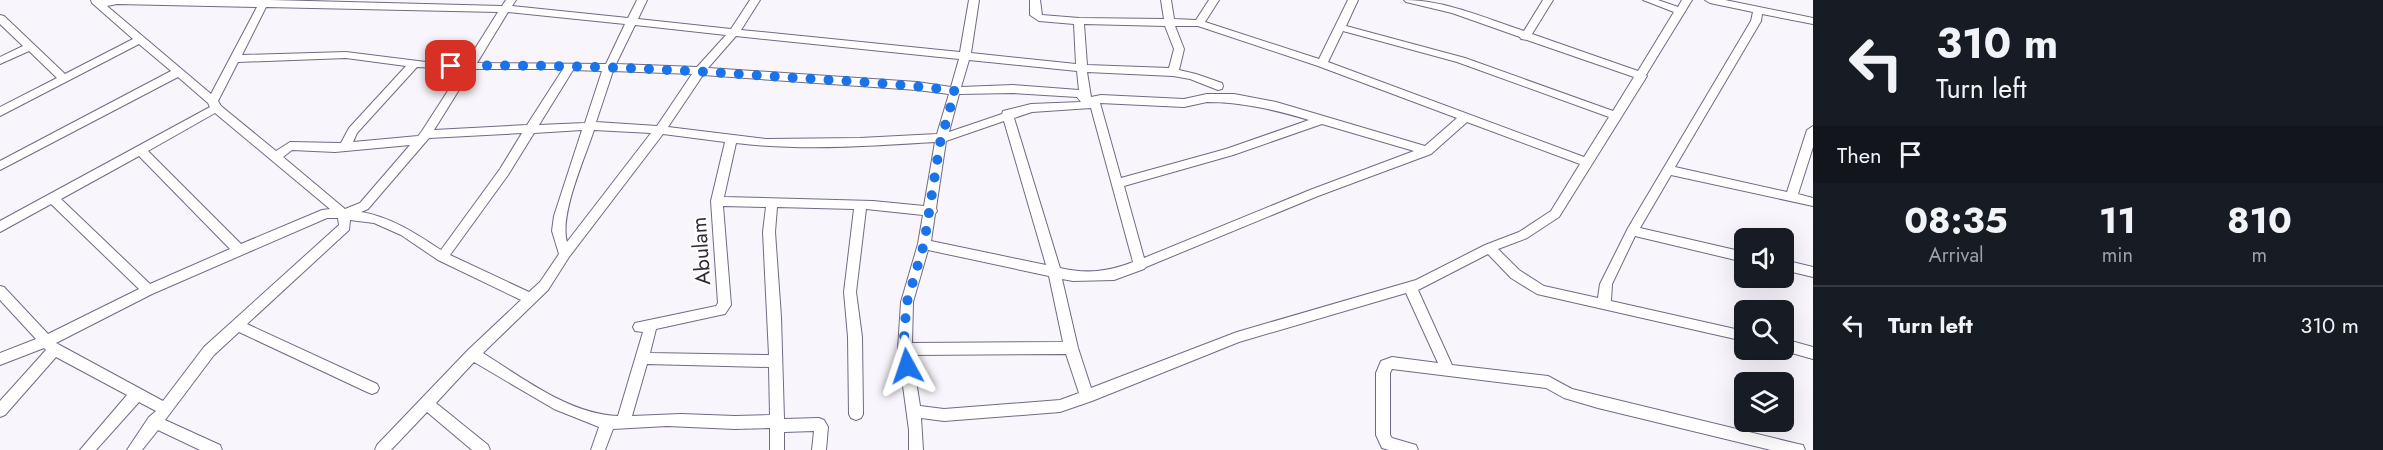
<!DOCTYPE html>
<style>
:root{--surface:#171b24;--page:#242831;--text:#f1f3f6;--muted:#9ea1a6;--line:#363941}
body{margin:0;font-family:Jost,sans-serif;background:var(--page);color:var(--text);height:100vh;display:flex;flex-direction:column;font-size:22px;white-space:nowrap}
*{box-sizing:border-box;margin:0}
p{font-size:20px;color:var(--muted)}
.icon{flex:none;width:33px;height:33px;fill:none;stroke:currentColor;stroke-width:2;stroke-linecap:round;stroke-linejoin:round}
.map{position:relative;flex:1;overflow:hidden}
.details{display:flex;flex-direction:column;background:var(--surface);width:570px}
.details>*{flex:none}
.guide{background:#171b24;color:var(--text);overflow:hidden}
.buttons{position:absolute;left:1734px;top:228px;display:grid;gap:12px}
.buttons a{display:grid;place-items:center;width:60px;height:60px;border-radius:9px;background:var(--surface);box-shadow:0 6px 24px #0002;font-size:30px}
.pin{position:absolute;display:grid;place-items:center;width:51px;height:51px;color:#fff;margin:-26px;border-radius:12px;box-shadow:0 3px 9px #0006}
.me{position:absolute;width:66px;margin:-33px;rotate:355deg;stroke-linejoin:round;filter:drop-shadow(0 0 4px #0008)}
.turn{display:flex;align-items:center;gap:21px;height:126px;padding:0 24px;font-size:27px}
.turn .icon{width:78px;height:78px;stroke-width:2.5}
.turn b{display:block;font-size:42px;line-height:51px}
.then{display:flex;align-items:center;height:57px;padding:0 24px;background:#0003;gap:12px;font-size:22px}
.eta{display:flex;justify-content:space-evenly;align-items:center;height:102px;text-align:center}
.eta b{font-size:36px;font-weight:700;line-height:42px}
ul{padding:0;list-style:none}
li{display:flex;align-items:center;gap:18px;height:78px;padding:0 24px;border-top:2px solid var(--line)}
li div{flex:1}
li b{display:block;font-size:22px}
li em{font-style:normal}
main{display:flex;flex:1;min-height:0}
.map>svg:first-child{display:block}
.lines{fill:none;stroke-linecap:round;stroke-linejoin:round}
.minor-casing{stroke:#746984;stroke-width:2}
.minor{fill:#fff;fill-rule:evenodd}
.route{stroke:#1a73e8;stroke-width:10;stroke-dasharray:0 18}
.labels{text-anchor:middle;stroke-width:4.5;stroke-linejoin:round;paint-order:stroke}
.street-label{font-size:21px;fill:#2f2a35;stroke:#fff}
</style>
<main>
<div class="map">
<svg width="1813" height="450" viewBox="0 0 1813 450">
<rect width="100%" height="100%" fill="#f8f6fc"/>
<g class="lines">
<g class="minor-casing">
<path id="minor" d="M91 0H270L502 6 506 0H516L512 6 628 18 637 0H647L638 19 731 29 750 0H760L741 30 960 52 969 0H979L971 53 1076 64 1074 24 1039 21 1030 15V0H1040L1042 15 1079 18 1164 19 1161 0H1171L1174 19 1196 20 1209 0H1219L1205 22 1319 59 1348 0H1358L1346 26 1465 58 1613 111 1634 77 1527 40 1521 39 1520 37 1452 13 1406 2 1404 0C1445 0 1485 18 1524 31L1543 0H1553L1532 34 1638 71 1674 12 1643 0H1658L1678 7 1682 0H1692L1646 75 1647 76 1559 217 1527 238 1498 249 1519 270 1544 286 1598 298 1600 284 1628 228 1751 21 1753 12 1710 3 1705 0H1725L1813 18V24L1762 14 1761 21 1675 167 1787 192 1807 130 1813 126V147L1798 194 1813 198V206L1671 175 1640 228 1744 252V262L1635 236 1612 284 1611 301 1744 331V341L1537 294 1511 278 1488 254 1418 290 1452 365 1548 376 1572 389 1798 444 1803 445 1805 450H1771L1598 408 1564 398 1546 388 1392 369 1390 373V435L1392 438 1416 445 1418 450H1389L1382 448 1376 435V373L1381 361 1392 357 1438 363 1406 293 1239 342 1092 401 1060 412 944 421 921 418 923 450H909V430L898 349 901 302 918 244 923 215 866 209 856 292 862 337 863 414 861 418 856 420 851 418 849 414 848 337 844 292 854 209 777 207 775 232 781 317 784 419 819 418 824 420 828 427 826 450H812L814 431 784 432V450H770V428L735 429 667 426 613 429 605 450H591L599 427 554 409 474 362 436 403 488 445 490 450H472L427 412 391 450H375L377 445 468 350 521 300 438 260 401 235 374 223 350 220 349 230 247 324 377 384 379 388 377 392 372 394 367 392 239 332 214 355 165 420 220 445 222 450H200L158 430 142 450H127L149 417 156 411 139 402 96 450H80L127 395 56 357 5 415 0 417V401L46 350 44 348 0 365V353L36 339 0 300V286L4 287 48 334 139 289 51 204 0 232V221L210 107 208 103 178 77 0 170V161L171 71 139 44 0 116V107L57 78 29 51 0 64V57L23 46 0 24V15L4 16 65 74 133 39 92 3ZM117 4 257 7 211 94 107 6ZM266 7 498 12 466 63H434L346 52 242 55ZM508 12 625 24 606 64 477 63ZM1084 24 1165 26 1174 49 1169 68 1087 65ZM635 25 726 35 697 67 616 64ZM1175 26H1198L1318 66 1457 118 1425 146 1276 102 1234 94H1207L1184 99 1101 95 1091 97 1087 72 1173 76 1190 79 1218 90 1222 89 1223 86 1222 83 1196 74 1179 70 1184 49ZM1343 31 1457 62 1609 117 1584 157 1328 62ZM736 36 959 59 951 87 917 82 708 68ZM346 58 406 66 349 128 341 143 290 142 276 151 221 106 218 101 238 62ZM969 60 1077 71 1079 90 1013 85 961 87ZM417 67 462 69 422 131 418 136 353 142 357 133ZM472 69H563L527 125 434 130ZM573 70 602 71 585 123 539 125ZM613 71 692 74 657 126 596 122ZM703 75 917 90 949 94 937 134 860 138 766 139 668 127ZM1013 93 1077 97 1081 102 1031 104 1003 111 1002 114 949 132 959 94ZM1207 102C1243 102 1275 110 1309 120L1226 149 1121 178 1100 103 1184 107ZM1091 108 1133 262C1108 272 1086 274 1060 268L1014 118 1032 112ZM215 113 330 209 322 210 241 244 148 151ZM1004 121 1046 265 931 241 935 214 937 211 936 208 946 141ZM1467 122 1580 164 1551 211 1519 232 1485 245 1416 280 1237 332 1091 388 1078 348 1062 279 1073 281 1114 280 1144 269 1146 267 1318 196 1431 154ZM1322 124 1414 151 1310 190 1144 258 1124 186 1233 155ZM582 130 554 216 552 231 559 254 540 282 529 292 450 255 508 175 534 133ZM594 130 651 133 567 242C559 215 585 158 594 130ZM522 133 500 169 441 250C415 233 391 217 361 212L368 209 429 138ZM663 134 725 142 711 201 718 303 716 306 635 323 633 327 635 331 643 332 618 416C569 414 523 378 483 353L548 290 569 257ZM935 142 924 206 873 201 724 197 736 143C801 151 869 146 935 142ZM410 145 360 203 345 209 283 157 292 150 335 152ZM139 156 230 249 150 284 61 199ZM723 206 766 207 763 232 769 355 650 353 656 329 720 315 725 314 731 305ZM327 218H338L339 225 204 347 163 401 56 343 152 294ZM928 250 1049 276 1063 342 912 343 913 302ZM1066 354 1079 393 1060 400 944 409 920 406 912 355ZM647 364 769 367 770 415 735 416 681 414 632 416Z
M1784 260 1813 267V277L1784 270Z
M1784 339 1813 347V359L1781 350H1784Z"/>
</g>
<use href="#minor" class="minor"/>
</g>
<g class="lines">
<path class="route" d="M451 66C562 64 672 69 783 77 840 81 898 83 955 91L940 143 924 244 907 302 904 334 907 366"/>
</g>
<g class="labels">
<g class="street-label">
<text transform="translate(701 251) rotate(-94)" y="7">Abulam</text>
</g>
</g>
</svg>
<div class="buttons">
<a><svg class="icon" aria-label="sound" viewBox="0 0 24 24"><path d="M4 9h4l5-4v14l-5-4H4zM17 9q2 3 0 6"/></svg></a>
<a><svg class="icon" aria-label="search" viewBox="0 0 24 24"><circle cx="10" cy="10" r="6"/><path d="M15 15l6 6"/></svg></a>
<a><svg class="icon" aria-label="layers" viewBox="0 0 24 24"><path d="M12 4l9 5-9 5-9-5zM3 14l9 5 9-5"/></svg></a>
</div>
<div class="pin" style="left:451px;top:66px;background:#d93025"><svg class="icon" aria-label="arrive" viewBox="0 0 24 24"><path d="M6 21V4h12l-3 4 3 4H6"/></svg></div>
<svg class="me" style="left:907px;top:366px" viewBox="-20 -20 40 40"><path d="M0-17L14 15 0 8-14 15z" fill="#1a73e8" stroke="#fff" stroke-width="4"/></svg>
</div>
<section class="details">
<div class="guide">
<div class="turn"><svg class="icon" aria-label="left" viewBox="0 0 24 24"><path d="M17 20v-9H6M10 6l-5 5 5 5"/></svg><div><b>310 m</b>Turn left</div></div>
<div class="then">Then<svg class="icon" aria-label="arrive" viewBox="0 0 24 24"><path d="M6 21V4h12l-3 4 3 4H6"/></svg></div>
</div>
<div class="eta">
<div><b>08:35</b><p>Arrival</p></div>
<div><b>11</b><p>min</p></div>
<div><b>810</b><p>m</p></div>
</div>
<ul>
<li><svg class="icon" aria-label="left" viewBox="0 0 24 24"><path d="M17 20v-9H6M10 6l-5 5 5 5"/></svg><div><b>Turn left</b></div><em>310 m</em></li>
</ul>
</section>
</main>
